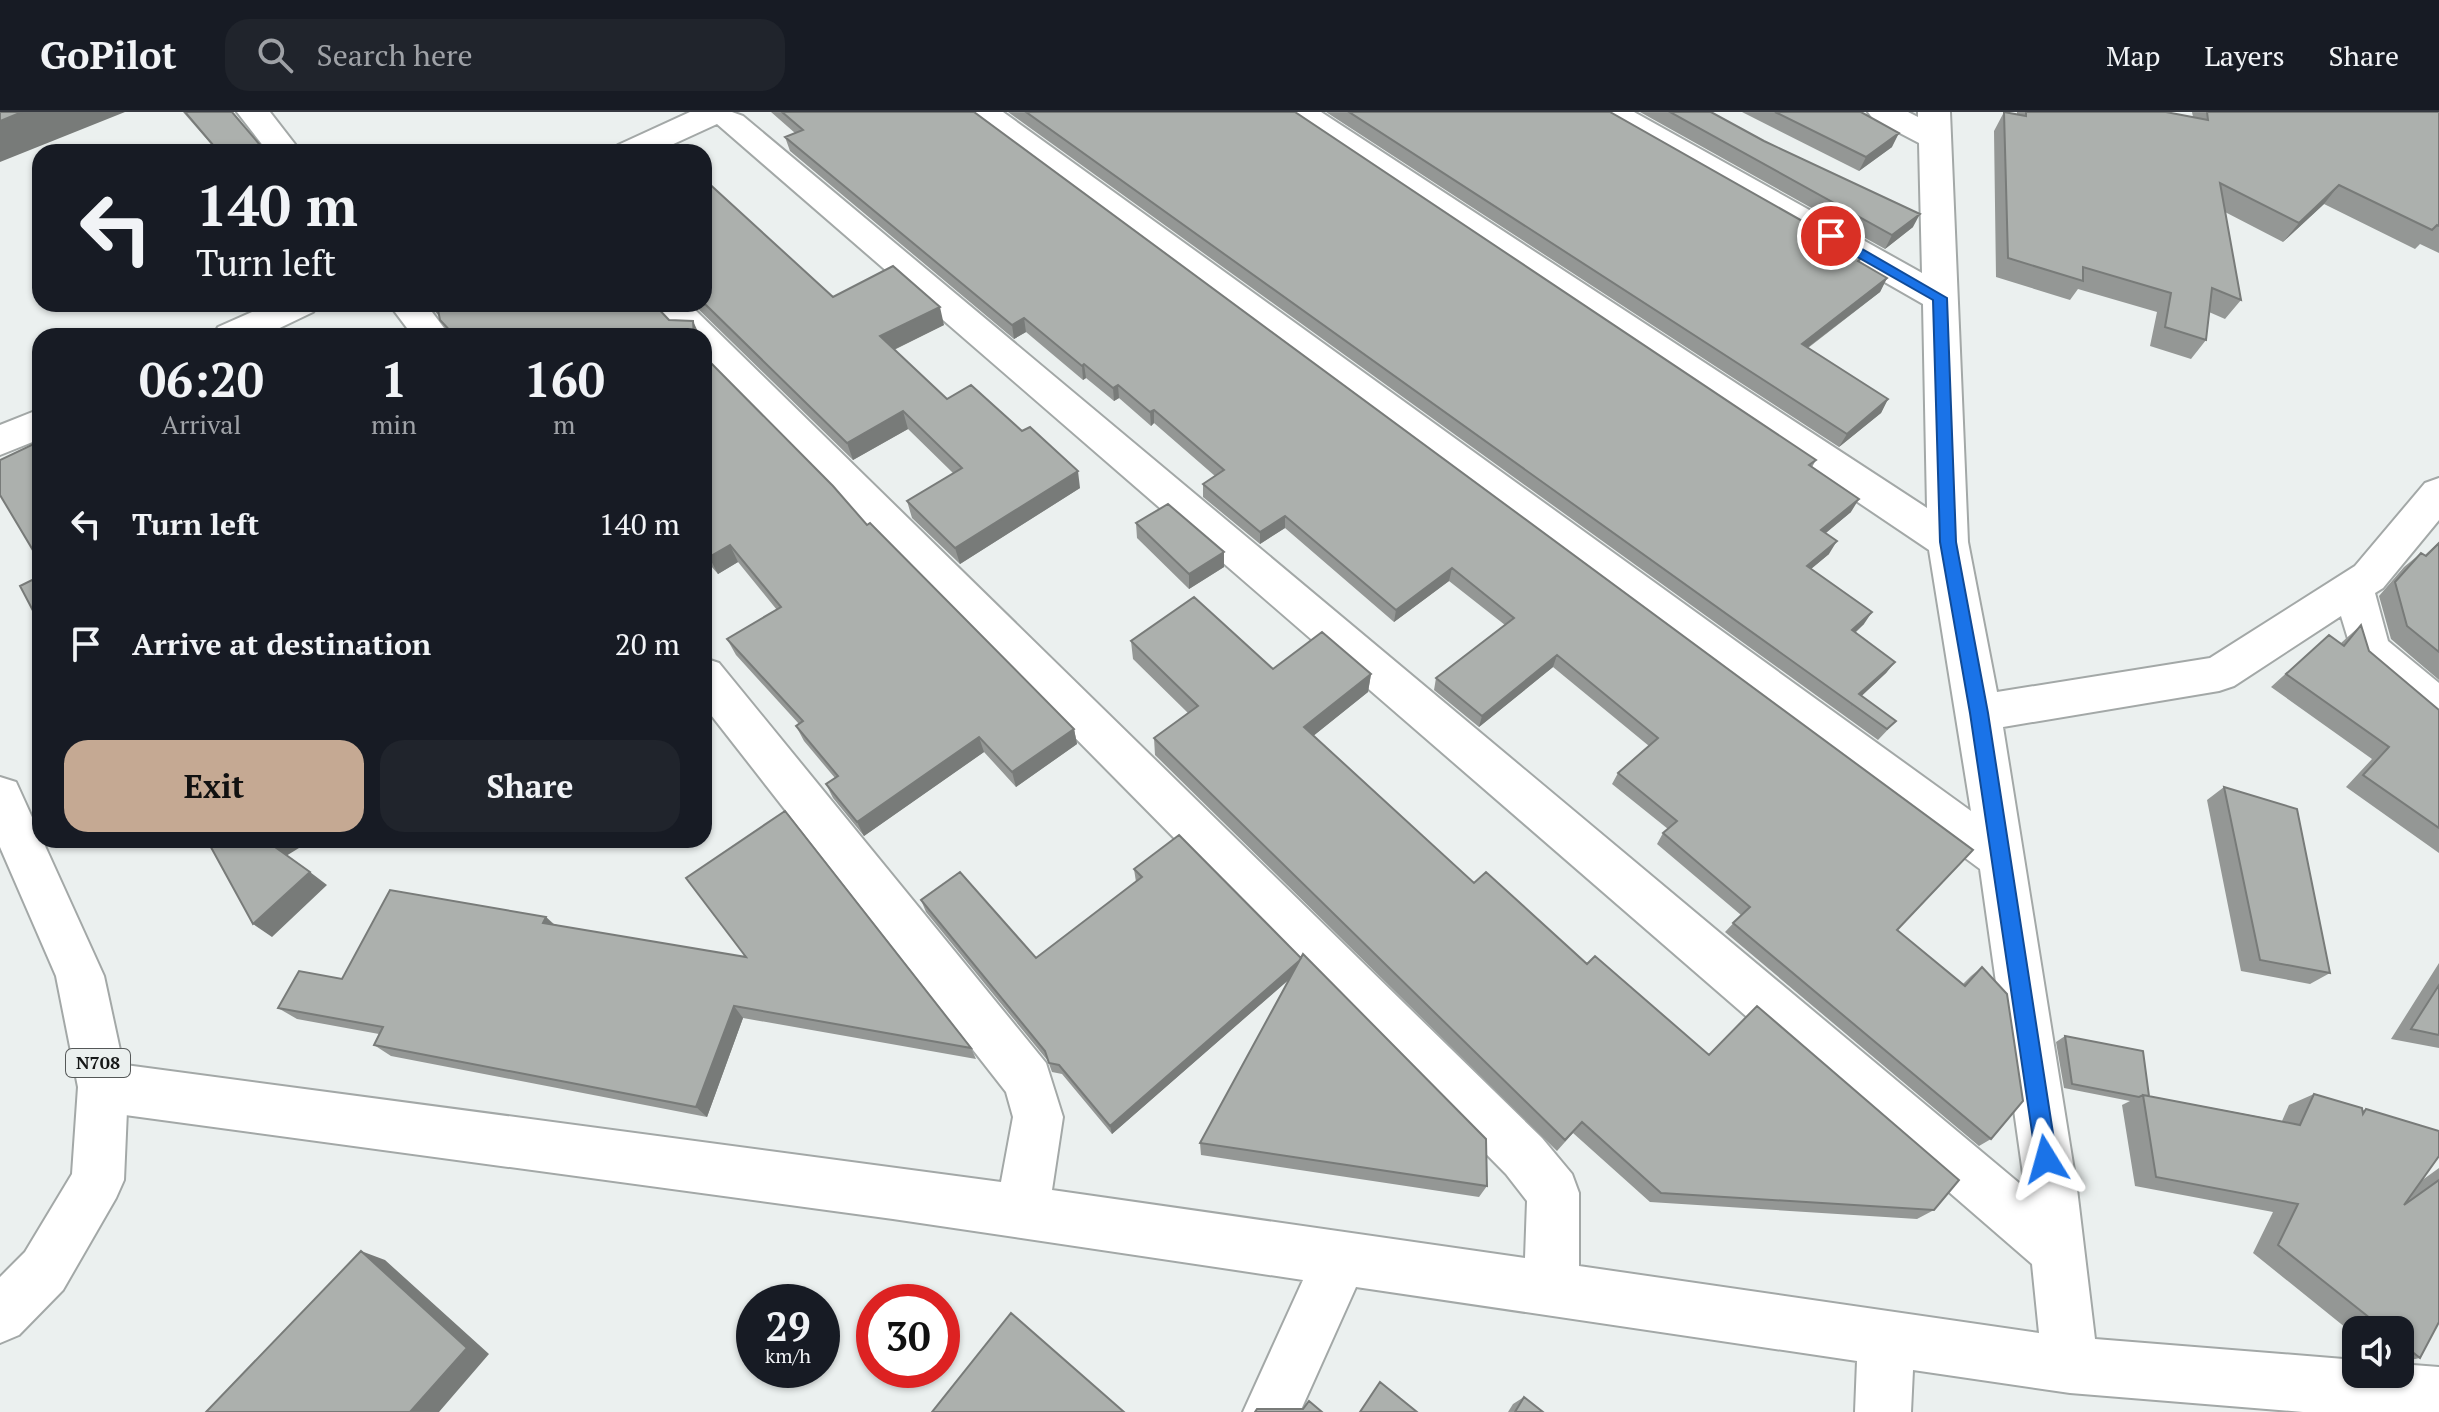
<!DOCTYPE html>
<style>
:root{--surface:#171b24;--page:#20242c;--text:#f1f3f6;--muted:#9ea1a6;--line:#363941;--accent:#c5a993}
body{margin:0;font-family:"PT Serif",serif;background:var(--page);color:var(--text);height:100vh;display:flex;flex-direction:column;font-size:30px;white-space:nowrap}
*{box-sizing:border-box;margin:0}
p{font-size:26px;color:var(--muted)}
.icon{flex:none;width:44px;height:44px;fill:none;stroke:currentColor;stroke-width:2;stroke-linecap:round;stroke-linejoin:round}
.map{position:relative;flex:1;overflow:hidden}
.sheet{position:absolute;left:32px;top:216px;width:680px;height:520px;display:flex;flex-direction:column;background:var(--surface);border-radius:24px;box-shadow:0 2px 6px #0004}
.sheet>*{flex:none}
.banner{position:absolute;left:32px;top:32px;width:680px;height:168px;border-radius:24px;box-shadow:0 2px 6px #0004;background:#171b24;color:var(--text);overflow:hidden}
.buttons{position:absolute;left:2342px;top:1204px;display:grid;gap:16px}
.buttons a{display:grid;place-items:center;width:72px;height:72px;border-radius:16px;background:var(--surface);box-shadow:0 2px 6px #0004;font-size:40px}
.speed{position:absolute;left:736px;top:1172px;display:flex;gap:16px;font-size:40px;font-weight:700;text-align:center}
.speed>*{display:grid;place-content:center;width:104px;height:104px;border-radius:50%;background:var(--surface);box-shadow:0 2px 6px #0004;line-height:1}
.speed small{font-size:20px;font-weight:400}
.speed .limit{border:12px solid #d22;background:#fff;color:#111}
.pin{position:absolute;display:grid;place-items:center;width:68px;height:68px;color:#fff;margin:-34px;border:4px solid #fff;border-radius:50%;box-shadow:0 2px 8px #0007}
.me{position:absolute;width:88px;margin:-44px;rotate:352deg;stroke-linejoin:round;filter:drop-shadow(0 0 6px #0008)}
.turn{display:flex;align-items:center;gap:28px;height:168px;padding:0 32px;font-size:36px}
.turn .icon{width:104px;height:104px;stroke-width:2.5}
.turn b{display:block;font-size:56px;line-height:68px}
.eta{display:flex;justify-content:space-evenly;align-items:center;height:136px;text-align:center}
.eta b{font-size:48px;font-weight:600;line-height:56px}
.primary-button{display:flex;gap:16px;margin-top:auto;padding:16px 32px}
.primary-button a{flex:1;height:92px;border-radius:24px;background:var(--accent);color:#111;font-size:32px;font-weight:600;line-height:92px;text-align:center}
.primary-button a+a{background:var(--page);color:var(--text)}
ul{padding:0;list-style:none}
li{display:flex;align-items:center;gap:24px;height:120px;padding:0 32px}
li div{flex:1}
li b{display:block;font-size:30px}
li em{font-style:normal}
header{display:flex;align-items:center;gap:48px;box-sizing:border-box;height:112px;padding:0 40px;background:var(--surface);border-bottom:2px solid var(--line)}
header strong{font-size:38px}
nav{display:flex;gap:44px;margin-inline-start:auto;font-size:28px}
.search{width:560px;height:72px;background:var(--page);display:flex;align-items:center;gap:20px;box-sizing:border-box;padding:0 28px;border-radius:24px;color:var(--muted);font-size:30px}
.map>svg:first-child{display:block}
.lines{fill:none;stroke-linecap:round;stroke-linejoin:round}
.minor-casing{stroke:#a3a8a7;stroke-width:4}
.highway-casing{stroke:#a3a8a7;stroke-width:4}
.minor{fill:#fff;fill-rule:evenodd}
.highway{fill:#fff;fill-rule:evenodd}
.wall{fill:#949795}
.shaded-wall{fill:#787b79}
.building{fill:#acb0ad;stroke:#787b79;stroke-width:2}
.route{fill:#1a73e8;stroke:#114b97;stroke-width:2}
.labels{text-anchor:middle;stroke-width:6;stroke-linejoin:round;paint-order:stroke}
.shield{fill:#ebf0ef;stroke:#555858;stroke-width:2}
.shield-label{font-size:18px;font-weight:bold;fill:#151717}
</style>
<header>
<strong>GoPilot</strong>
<div class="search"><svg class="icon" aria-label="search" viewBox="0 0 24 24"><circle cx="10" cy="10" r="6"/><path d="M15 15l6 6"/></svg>Search here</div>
<nav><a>Map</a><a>Layers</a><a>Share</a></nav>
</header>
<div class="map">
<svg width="2439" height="1300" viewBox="0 0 2439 1300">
<rect width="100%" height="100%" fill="#ebf0ef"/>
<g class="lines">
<g class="minor-casing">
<path id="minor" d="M237 0H270L301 40H268Z
M690 0H732L743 4 2025 1076 1980 757 972 7 967 0H1003L1971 699 1929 438 1289 7 1284 0H1321L1927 396 1923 192 1600 7 1595 0H1634L1922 161 1919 31 1873 7 1868 0H1908L1918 5V0H1950L1968 430 1997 580 2210 546 2355 454 2425 371 2439 366V408L2383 476 2375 481 2388 529 2439 571V614L2424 609 2355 550 2341 504 2234 574 2219 579 2003 615 2077 1077 2095 1227 2356 1248V1262H2400V1252L2439 1255V1300H2303L2070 1281 1913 1258 1911 1300H1855L1857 1249 1356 1175 1300 1300H1243L1303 1168 893 1107 103 1000 85 992 78 975 85 958 103 950 1001 1070 1013 1005 1006 980 704 594V546L719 551 1046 951 1063 1005 1052 1078 1525 1146 1527 1089 1506 1062 704 250V224H679L650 192H689L1542 1026 1572 1062 1579 1081V1154L2039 1221 2032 1152 717 12 656 40H613L618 33Z
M270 192H319L313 200 263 224H213L218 215Z
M389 192H426L450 224H413Z
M40 297V327L0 343V313Z"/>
</g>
<g class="highway-casing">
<path id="highway" d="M0 665 16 670 104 864 128 975 124 1068 116 1086 63 1178 19 1223 0 1231V1165L25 1140 72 1062 78 975 56 864 0 735Z"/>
</g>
<use href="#minor" class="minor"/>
<use href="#highway" class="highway"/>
</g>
<path class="wall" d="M183 0H232L260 33 271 40H218Z
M771 0H974L1897 818 1963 872 1971 864 1982 855 1991 1027 1979 1034 1725 820 1741 803 1657 732 1663 721 1668 717 1612 672 1618 661 1649 634 1553 555 1479 615 1434 578 1436 566 1505 513 1449 469 1394 510 1285 416 1260 432 1203 385V372L1215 364 1154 311 1151 314 1119 286 1114 289 1086 266 1083 268 1026 220 1014 227 790 39 785 25 795 21Z
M1008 0H1295L1816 348 1812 355 1851 400 1825 421 1829 442 1811 457 1864 512 1855 521 1895 550 1886 561 1861 584 1896 609 1878 628Z
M1326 0H1610L1887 166 1880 180 1808 236 1888 287 1881 301 1839 335Z
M1640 0H1711L1913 115 1885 137Z
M1742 0H1861L1892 35 1859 59Z
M2004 0 2017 2V0H2166L2193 5 2192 0H2439V141L2420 132 2415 137 2324 92 2283 130 2225 100 2241 188 2225 207 2209 200 2206 228 2191 247 2150 234 2157 200 2078 177 2070 188 1996 165 1994 19Z
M833 185 944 213 894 238 947 287 1080 376 960 452 912 406 907 389 953 361 908 317 853 348 693 192Z
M428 192H654L669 208 700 224H450L440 205Z
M704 244 867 413 1074 617 1077 632 1016 675 984 640 864 724 833 686 826 672 835 666 804 629 796 614 799 612 736 543 727 527 777 498 738 450 718 462 704 446Z
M1136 411 1224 455 1189 477 1137 426Z
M2439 430V568L2391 527 2379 484 2404 455 2421 441 2425 443Z
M2361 513 2369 539 2439 598V741L2346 675 2372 647 2271 575 2313 537 2341 531Z
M1131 529 1273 557 1371 562 1368 580 1313 624 1474 771 1587 852 1709 943 1934 1098 1917 1107 1650 1090 1573 1021 1557 1039 1155 643 1154 626 1188 601 1133 547Z
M2224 675 2330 861 2310 872 2241 859 2207 688Z
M1179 723 1487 1074 1479 1085 1201 1043 1200 1031 1289 867 1112 1022 1062 962 1052 960 1048 949 926 800 921 788 1036 846 1136 770 1134 757Z
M546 805 554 812 971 936 976 947 743 906 707 1005 391 944 374 933 379 922 297 907 278 896 342 867Z
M2439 851V936L2391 927Z
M2065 924 2149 984 2282 1009 2289 993 2314 982 2362 999 2366 997 2421 1069 2439 1056V1210L2420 1246 2400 1250V1218H2356V1224L2253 1141 2273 1100 2135 1074 2122 993 2130 989 2064 976 2056 930Z
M1524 1285 1543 1300H1508L1513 1292Z"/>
<path class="shaded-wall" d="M22 0H125L0 50V9Z
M1899 21 1892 35 1859 59 1866 45Z
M2339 73 2324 92 2283 130 2299 111Z
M1920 102 1913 115 1885 137 1892 123Z
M1887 166 1880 180 1795 245 1802 232Z
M940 195 944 213 885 242 880 224Z
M1024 206 1026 220 1014 227 1012 213Z
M693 209 700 224H694Z
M1084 252 1086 266 1083 268 1082 254Z
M1118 273 1119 286 1114 289 1113 276Z
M1888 287 1881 301 1839 335 1847 322Z
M1154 298V311L1151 314 1150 300Z
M903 299 908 317 853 348 847 331Z
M1078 359 1080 376 960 452 955 436Z
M1859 387 1851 400 1814 431 1821 418Z
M1285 404V416L1260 432V420Z
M1837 429 1829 442 1800 466 1807 454Z
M730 433 738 450 718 462 709 445Z
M1224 440V455L1189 477V462Z
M1452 456 1449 469 1394 510 1396 498Z
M1872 500 1864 512 1844 530 1852 518Z
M1557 543 1553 555 1479 615 1482 604Z
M1895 550 1886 561 1851 594 1859 582Z
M1371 562 1368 580 1302 633 1304 615Z
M1074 617 1077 632 1016 675 1012 660Z
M979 625 984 640 864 724 857 710Z
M271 728H312L286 744 268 730Z
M310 760 327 773 272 825 253 812Z
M546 805 559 818 543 811Z
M1302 847 1300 858 1112 1022 1110 1014Z
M734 894 743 906 707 1005 696 995Z
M361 1139 385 1148 489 1242 439 1300H410Z"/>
<path class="building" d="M0 0H22L0 9Z
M185 0H232L260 33 265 34 271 40H219Z
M782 0H974L1973 738 1897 818 1965 874 1982 855 2007 882 2023 989 1991 1027 1733 811 1750 795 1663 721 1677 709 1618 661 1658 626 1557 543 1482 604 1436 566 1514 506 1452 456 1396 498 1285 404 1260 420 1203 372 1224 358 1154 298 1150 300 1118 273 1113 276 1084 252 1082 254 1024 206 1012 213 785 25 803 18Z
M1026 0H1295L1816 348 1809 353 1859 387 1821 418 1837 429 1807 454 1872 500 1852 518 1895 550 1859 582 1896 609 1887 617Z
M1349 0H1610L1864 144 1858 149 1887 166 1802 232 1888 287 1847 322Z
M1670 0H1711L1764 29 1920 102 1892 123Z
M1775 0H1861L1899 21 1866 45Z
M2004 0 2026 4V0H2166L2208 8 2207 0H2439V114L2437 113 2432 118 2339 73 2299 111 2220 71 2241 188 2212 176 2206 228 2165 215 2171 181 2083 155V169L2008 146Z
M704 67 833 185 893 154 940 195 880 224 947 287 971 273 1022 319 1030 315 1078 359 955 436 907 389 962 356 903 299 847 331 704 191Z
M433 192H654L669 208 693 209 694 224H455L440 208 438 198Z
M704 244 833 374 867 413 870 411 1074 617 1012 660 979 625 857 710 826 672 838 664 796 614 803 609 727 527 781 495 730 433 709 445 704 439Z
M40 329V450L0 383V348Z
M1168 392 1224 440 1189 462 1136 411Z
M2439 431V540L2407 514 2395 470 2421 441 2426 444Z
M40 464V512L20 474Z
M1194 485 1273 557 1322 520 1371 562 1304 615 1474 771 1486 760 1587 852 1595 844 1709 943 1757 894 1959 1068 1934 1098 1661 1081 1582 1010 1565 1028 1154 626 1198 594 1131 529Z
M2361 513 2369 539 2439 598V716L2363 663 2389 635 2286 562 2329 523 2344 534Z
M2224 675 2297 697 2330 861 2260 848Z
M785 699 971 936 734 894 696 995 374 933 383 915 278 896 299 859 342 867 390 778 546 805 543 811 746 845 686 766Z
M1179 723 1301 846 1299 849 1110 1014 1059 953 1049 951 1045 939 921 788 960 760 1036 846 1142 765 1134 757Z
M207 728H271L268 730 310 760 253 812Z
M1303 842 1486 1027 1487 1074 1200 1031Z
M2439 873V923L2411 917Z
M2065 924 2143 939 2149 984 2143 983 2139 985 2072 972Z
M2314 982 2362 996 2363 1002 2366 997 2439 1019V1044L2404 1093 2439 1068V1210L2420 1246 2400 1230V1218H2385L2278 1133 2298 1092 2156 1065 2143 983 2300 1013Z
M361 1139 467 1236 410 1300H206Z
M1011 1201 1124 1300H932Z
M1380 1270 1417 1300H1360Z
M1524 1285 1543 1300H1515Z
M1309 1289 1322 1300H1255L1257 1297H1303Z"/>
<path class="route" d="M1831 119 1947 186 1956 430 1988 601 2057 1047 2054 1055 2046 1058 2039 1055 2036 1047 1970 601 1940 430 1933 188 1826 127 1824 124Z"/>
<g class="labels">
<rect class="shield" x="66" y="937" width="64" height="28" rx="6"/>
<g class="shield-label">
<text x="98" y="957">N708</text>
</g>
</g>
</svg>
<div class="buttons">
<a><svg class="icon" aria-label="sound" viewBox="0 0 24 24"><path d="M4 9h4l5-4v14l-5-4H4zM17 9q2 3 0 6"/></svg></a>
</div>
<div class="speed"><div>29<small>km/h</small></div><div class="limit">30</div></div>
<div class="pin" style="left:1831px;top:124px;background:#d93025"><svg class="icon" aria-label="arrive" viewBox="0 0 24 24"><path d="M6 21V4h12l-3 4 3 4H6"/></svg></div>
<svg class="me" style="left:2046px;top:1047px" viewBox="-20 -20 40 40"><path d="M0-17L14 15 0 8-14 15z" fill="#1a73e8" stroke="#fff" stroke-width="4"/></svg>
<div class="banner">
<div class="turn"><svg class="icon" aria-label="left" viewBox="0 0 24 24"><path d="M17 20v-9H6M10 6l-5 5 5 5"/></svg><div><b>140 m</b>Turn left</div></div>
</div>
<section class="sheet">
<div class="eta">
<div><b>06:20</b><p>Arrival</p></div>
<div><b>1</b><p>min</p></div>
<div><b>160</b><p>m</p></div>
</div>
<ul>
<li><svg class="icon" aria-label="left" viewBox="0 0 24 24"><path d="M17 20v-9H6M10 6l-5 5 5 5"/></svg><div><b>Turn left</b></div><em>140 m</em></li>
<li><svg class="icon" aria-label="arrive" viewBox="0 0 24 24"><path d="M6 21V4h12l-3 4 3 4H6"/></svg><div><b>Arrive at destination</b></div><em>20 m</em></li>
</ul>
<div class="primary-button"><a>Exit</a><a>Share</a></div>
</section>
</div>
